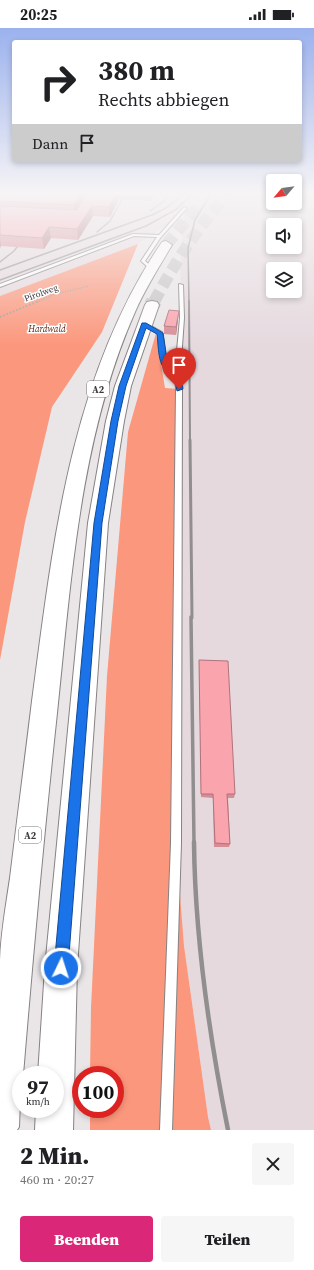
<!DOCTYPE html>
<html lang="de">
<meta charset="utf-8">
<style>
:root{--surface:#fff;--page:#f6f6f6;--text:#202124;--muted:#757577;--accent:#db2777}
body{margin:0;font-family:"Source Serif 4",serif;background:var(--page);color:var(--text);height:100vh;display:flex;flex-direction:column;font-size:15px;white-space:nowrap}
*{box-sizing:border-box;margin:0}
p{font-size:13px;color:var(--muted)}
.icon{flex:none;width:22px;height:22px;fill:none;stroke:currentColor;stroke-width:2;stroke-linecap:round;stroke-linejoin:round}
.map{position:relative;height:1102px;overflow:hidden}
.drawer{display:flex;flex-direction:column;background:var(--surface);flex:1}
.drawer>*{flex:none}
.banner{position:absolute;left:12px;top:12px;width:290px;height:122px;border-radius:4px;box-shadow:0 2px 6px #0003;background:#fff;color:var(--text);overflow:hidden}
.needle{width:26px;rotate:242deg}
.fabs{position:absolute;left:266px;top:146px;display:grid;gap:8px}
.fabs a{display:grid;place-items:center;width:36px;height:36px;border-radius:4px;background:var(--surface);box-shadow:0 2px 6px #0003;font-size:20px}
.speed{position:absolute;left:12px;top:1038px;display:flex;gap:8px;font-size:20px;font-weight:700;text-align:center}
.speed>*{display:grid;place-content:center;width:52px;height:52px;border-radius:50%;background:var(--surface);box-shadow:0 2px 6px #0003;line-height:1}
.speed small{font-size:10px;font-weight:400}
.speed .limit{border:6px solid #d22;background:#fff;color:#111}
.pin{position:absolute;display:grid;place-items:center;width:34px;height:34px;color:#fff;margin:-41px -17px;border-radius:50% 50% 50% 0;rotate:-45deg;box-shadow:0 0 4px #0007}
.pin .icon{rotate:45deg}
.me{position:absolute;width:44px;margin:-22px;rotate:4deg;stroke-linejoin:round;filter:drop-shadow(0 0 3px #0008)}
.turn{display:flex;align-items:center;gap:14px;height:84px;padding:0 20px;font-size:18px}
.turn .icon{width:52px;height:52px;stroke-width:2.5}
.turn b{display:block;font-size:28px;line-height:34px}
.then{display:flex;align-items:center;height:38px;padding:0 20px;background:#0003;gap:8px;font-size:15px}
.round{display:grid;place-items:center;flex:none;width:42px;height:42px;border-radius:4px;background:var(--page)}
.overview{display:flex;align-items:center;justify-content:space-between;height:68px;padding:0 20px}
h1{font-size:24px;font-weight:800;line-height:30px}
.primary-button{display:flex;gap:8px;margin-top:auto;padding:8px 20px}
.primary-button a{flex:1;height:46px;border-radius:4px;background:var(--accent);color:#fff;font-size:16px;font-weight:800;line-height:46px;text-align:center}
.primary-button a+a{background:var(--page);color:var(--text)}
.status{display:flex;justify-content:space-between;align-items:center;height:28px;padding:0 20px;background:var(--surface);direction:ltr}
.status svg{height:11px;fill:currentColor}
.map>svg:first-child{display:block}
.built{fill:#e5d9de;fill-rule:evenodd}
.forest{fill:#fb977c}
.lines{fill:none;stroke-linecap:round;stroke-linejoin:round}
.motorway-tunnel-far1{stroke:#c7c4c6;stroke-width:12;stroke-dasharray:12 6;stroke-linecap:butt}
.motorway-tunnel{stroke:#c7c4c6;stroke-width:16;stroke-dasharray:16 8;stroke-linecap:butt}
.service-casing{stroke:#868283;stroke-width:2}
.motorway-casing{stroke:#868283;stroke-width:2}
.path-far1{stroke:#9f9c9d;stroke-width:1.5;stroke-dasharray:1 1.5;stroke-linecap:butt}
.path{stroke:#9f9c9d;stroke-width:2;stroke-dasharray:1.5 2;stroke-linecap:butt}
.service{fill:#fff;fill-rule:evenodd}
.motorway{fill:#fff;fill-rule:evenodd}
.rail-far4{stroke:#918e8f;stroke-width:1.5}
.rail-far3{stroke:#918e8f;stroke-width:2}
.rail-far2{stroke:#918e8f;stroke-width:3}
.rail-far1{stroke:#918e8f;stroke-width:3.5}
.rail{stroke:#918e8f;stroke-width:4.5}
.wall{fill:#d78d96}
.shaded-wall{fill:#af737a}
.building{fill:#faa4ae;stroke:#af737a}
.route{fill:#1a73e8;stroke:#114b97}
.labels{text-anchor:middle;stroke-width:3;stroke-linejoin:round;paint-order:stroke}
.far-street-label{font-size:9px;fill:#3d3b3c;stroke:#fff}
.far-park-label{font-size:9px;font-style:italic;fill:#591c0b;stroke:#fff}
.shield{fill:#fff;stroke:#777676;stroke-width:1}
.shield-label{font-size:10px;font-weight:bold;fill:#3d3b3c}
</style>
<div class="status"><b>20:25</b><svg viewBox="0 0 49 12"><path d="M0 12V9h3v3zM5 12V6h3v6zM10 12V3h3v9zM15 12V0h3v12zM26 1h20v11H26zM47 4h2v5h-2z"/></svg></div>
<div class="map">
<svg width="314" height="1102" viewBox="0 0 314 1102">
<rect width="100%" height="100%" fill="#eae6e8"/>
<path class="built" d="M0 164H273V175H295V164H314V1102H211L208 1089 184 918 176 815 179 361 182 290 180 242 184 186 192 178 182 187 138 216 0 268ZM273 197H295V219H273ZM273 241H295V263H273Z"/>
<path class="forest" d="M138 216 102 304 52 379 25 494 0 632V268Z
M156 305 165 360 179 361 176 815 184 918 208 1089 211 1102H90V1081H115V1047H90L91 980 107 648 128 404Z"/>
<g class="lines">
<path class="motorway-tunnel-far1" d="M166 217 199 177
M154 274C175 234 199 197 230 164"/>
<path class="motorway-tunnel" d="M152 277 154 273"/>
<g class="service-casing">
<path id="service" d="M184 179 187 180 161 209 145 233 152 239V241H150L141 233 157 209 134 208 0 259V256L133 206 159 207Z
M179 256 183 257 184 290 180 347 182 361 181 815 172 1102H160L171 815 176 361 175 348C158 339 159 322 158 306L142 296 146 295 162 304C166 318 162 334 175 344L180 290Z"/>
</g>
<g class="motorway-casing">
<path id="motorway" d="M166 213 172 217C159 239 145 261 135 284 80 408 71 552 57 685 44 806 33 926 23 1047H21L19 1099 17 1102H0C0 1046 0 989 0 932 1 905 6 877 10 850 17 791 25 732 32 673 53 516 70 349 162 214Z
M152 273 157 274 159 277 131 358 124 393 108 495 77 940 73 1102H35L36 1081H55V1047H38L45 940 88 495 106 393 115 358 145 277 147 274Z"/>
</g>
<path class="path-far1" d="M37 274 55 266 89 258"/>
<path class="path" d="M0 289 39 273"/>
<use href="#service" class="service"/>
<use href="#motorway" class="motorway"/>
<path class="rail-far4" d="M150 183 163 174 170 164
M97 204 110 193 126 164
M0 234 14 223 24 210
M0 242 152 187 166 180 187 164
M0 252 146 198 175 182 195 164
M189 274 188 220 195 192 212 164"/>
<path class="rail-far3" d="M189 273 190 413"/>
<path class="rail-far2" d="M190 412 192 590"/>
<path class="rail-far1" d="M191 589 194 815"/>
<path class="rail" d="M194 814C195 912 209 1007 228 1102"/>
</g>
<path class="wall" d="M0 164H153L152 173 119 171 110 189 93 188 78 212 51 210 44 221 1 218 0 220Z
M178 291 176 307 164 306V298Z
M199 632 235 766 234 770H228L230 816 229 819H214L213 770 201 769Z"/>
<path class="shaded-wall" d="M81 164H88L75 187 74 177Z
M117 164H119V171L110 189 109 179Z
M152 164H153L152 173Z
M92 178 93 188 78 212 77 201Z
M49 199 51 210 44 221 42 210Z
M0 211 1 218 0 220Z
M179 283 176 307V299Z"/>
<path class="building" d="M0 164H81L74 177 0 173Z
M87 164H117L109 179 92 178 77 201 49 199 42 210 0 207V178L77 182Z
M169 282 179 283 176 299 164 298Z
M199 632 228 633 235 766H227L230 816 215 815 213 766H201Z"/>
<linearGradient id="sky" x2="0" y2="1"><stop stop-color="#9bb2ee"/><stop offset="0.52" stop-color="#f6f4f5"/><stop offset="1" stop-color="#f6f4f5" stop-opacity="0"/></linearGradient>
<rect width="314" height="318" fill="url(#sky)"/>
<path class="route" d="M142 295H146L163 305 168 338 172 343 181 347 183 361 177 363 174 348C157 343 159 321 157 306L146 300 126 358 118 393 102 495 68 940 66 945 61 947 56 945 54 940 94 495 111 393 119 358Z"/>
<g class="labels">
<g class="far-street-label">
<text transform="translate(41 265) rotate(-20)" y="3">Pirolweg</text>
</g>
<g class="far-park-label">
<text x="47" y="304">Hardwald</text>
</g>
<g class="shield">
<rect x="87" y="353" width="22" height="16" rx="3"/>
<rect x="19" y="799" width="22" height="16" rx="3"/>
</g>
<g class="shield-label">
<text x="98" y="365">A2</text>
<text x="30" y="811">A2</text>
</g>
</g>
</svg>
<div class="fabs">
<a><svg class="needle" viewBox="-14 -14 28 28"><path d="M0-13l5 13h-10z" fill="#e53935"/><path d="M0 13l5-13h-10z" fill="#757577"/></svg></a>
<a><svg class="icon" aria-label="sound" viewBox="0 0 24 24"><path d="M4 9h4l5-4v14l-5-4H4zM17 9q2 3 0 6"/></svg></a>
<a><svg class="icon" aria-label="layers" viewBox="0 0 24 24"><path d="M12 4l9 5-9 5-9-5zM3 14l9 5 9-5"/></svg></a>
</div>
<div class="speed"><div>97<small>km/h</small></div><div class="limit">100</div></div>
<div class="pin" style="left:179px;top:361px;background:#d93025"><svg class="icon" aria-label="arrive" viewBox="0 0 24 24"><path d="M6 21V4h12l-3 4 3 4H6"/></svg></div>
<svg class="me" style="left:61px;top:940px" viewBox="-20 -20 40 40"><circle r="17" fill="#1a73e8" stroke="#fff" stroke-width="3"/><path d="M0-11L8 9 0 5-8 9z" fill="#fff"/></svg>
<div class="banner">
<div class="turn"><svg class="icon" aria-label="right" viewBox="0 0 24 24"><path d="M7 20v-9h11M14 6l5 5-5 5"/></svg><div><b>380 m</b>Rechts abbiegen</div></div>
<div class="then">Dann<svg class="icon" aria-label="arrive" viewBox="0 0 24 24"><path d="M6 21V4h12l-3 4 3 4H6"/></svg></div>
</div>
</div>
<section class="drawer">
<div class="overview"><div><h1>2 Min.</h1><p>460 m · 20:27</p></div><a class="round"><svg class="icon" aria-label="close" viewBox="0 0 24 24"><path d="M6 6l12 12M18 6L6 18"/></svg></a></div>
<div class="primary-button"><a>Beenden</a><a>Teilen</a></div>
</section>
